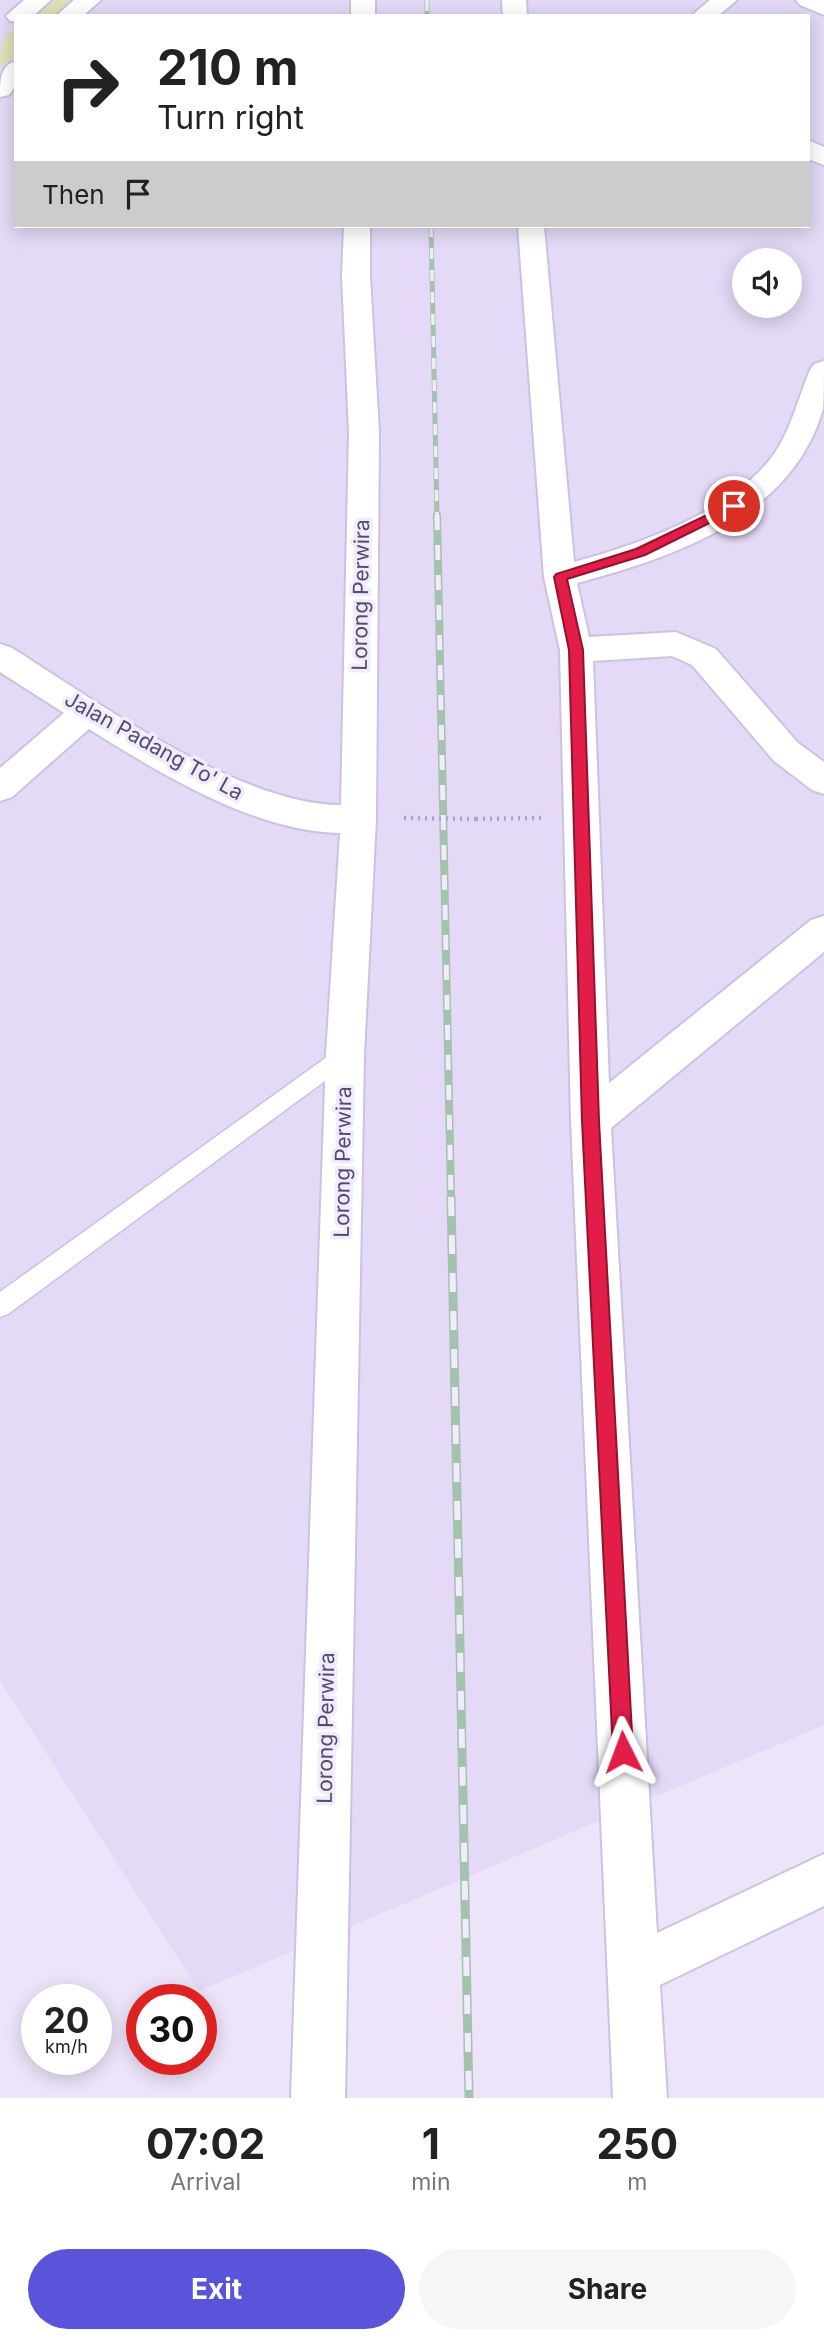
<!DOCTYPE html>
<style>
:root{--surface:#fff;--page:#f6f6f6;--text:#222;--muted:#767676;--accent:#5954d9}
body{margin:0;font-family:Inter,sans-serif;background:var(--page);color:var(--text);height:100vh;display:flex;flex-direction:column;font-size:26px;white-space:nowrap}
*{box-sizing:border-box;margin:0}
p{font-size:23px;color:var(--muted)}
.icon{flex:none;width:38px;height:38px;fill:none;stroke:currentColor;stroke-width:2;stroke-linecap:round;stroke-linejoin:round}
.map{position:relative;height:2098px;overflow:hidden}
.side{display:flex;flex-direction:column;background:var(--surface);flex:1}
.side>*{flex:none}
.banner{position:absolute;left:14px;top:14px;width:796px;height:214px;border-radius:0px;box-shadow:0 4px 18px #0003;background:#fff;color:var(--text);overflow:hidden}
.controls{position:absolute;left:732px;top:248px;display:grid;gap:14px}
.controls a{display:grid;place-items:center;width:70px;height:70px;border-radius:50%;background:var(--surface);box-shadow:0 4px 18px #0003;font-size:35px}
.speed{position:absolute;left:21px;top:1984px;display:flex;gap:14px;font-size:35px;font-weight:700;text-align:center}
.speed>*{display:grid;place-content:center;width:91px;height:91px;border-radius:50%;background:var(--surface);box-shadow:0 4px 18px #0003;line-height:1}
.speed small{font-size:18px;font-weight:400}
.speed .limit{border:10px solid #d22;background:#fff;color:#111}
.pin{position:absolute;display:grid;place-items:center;width:60px;height:60px;color:#fff;margin:-30px;border:4px solid #fff;border-radius:50%;box-shadow:0 2px 7px #0007}
.me{position:absolute;width:77px;margin:-38px;rotate:357deg;stroke-linejoin:round;filter:drop-shadow(0 0 5px #0008)}
.turn{display:flex;align-items:center;gap:24px;height:147px;padding:0 28px;font-size:32px}
.turn .icon{width:91px;height:91px;stroke-width:2.5}
.turn b{display:block;font-size:49px;line-height:60px}
.then{display:flex;align-items:center;height:66px;padding:0 28px;background:#0003;gap:14px;font-size:26px}
.eta{display:flex;justify-content:space-evenly;align-items:center;height:119px;text-align:center}
.eta b{font-size:42px;font-weight:700;line-height:49px}
.cta{display:flex;gap:14px;margin-top:auto;padding:14px 28px}
.cta a{flex:1;height:80px;border-radius:42px;background:var(--accent);color:#fff;font-size:28px;font-weight:700;line-height:80px;text-align:center}
.cta a+a{background:var(--page);color:var(--text)}
.map>svg:first-child{display:block}
.residential{fill:#e4d9f6;fill-rule:evenodd}
.lines{fill:none;stroke-linecap:round;stroke-linejoin:round}
.canal{fill:#e1e0ba;fill-rule:evenodd}
.service-casing{stroke:#cbc3df;stroke-width:3}
.minor-casing{stroke:#cbc3df;stroke-width:4}
.path{stroke:#aba2d1;stroke-width:4.5;stroke-dasharray:2 5;stroke-linecap:butt}
.service{fill:#fff;fill-rule:evenodd}
.minor{fill:#fff;fill-rule:evenodd}
.rail-far2-casing{stroke:#a4c2ae;stroke-width:5}
.rail-far1-casing{stroke:#a4c2ae;stroke-width:8}
.rail-casing{stroke:#a4c2ae;stroke-width:9}
.rail-far2{stroke:#f2eafd;stroke-width:3.5;stroke-dasharray:11;stroke-linecap:butt}
.rail-far1{stroke:#f2eafd;stroke-width:5;stroke-dasharray:15;stroke-linecap:butt}
.rail{stroke:#f2eafd;stroke-width:6;stroke-dasharray:19;stroke-linecap:butt}
.path-bridge{stroke:#aba2d1;stroke-width:4.5;stroke-dasharray:2 5;stroke-linecap:butt}
.route{fill:#e11d48;stroke:#92132f;stroke-width:2}
.labels{text-anchor:middle;stroke-width:7;stroke-linejoin:round;paint-order:stroke}
.street-label{font-size:21px;fill:#524c70;stroke:#f2eafd}
</style>
<div class="map">
<svg width="824" height="2098" viewBox="0 0 824 2098">
<rect width="100%" height="100%" fill="#ede4fa"/>
<path class="residential" d="M0 0H824V1725L199 1991 0 1681ZM16 16H808V226H16ZM744 261H789V306H744Z"/>
<g class="lines">
<path class="canal" d="M48 0H78L60 16H29Z
M16 30C16 47 20 61 0 66 0 49 0 35 16 30Z"/>
<g class="service-casing">
<path id="service" d="M345 1046 352 1049 356 1055 352 1061 8 1314 0 1317V1292L338 1049Z"/>
</g>
<g class="minor-casing">
<path id="minor" d="M24 0H51L33 16H16V22L10 21 6 16Z
M74 0H101L83 16H56Z
M351 0H375V16H351Z
M502 0H526L527 16H503Z
M710 0H737L718 16H691Z
M796 0H824V15L800 5Z
M16 61V85L9 95 0 97C0 81 0 65 16 61Z
M808 140 824 147V165L808 159Z
M344 226H370V276L379 432 376 819 364 1055 345 2098H291L326 1055 340 833C255 832 159 773 89 729L12 797 0 801V768L64 713 0 672V644L12 648C96 701 240 805 341 805L349 432 342 276Z
M518 226H544L574 562C638 545 730 512 771 458 790 434 798 398 810 370L814 364 824 361C824 376 824 395 823 409 792 517 675 557 577 583L589 637 676 632 716 649 798 743 824 762V794L812 790 774 761 692 665 672 656 593 661 609 1083 811 920 824 916V952L611 1128 657 1933 824 1854V1906L660 1985 667 2098H613L571 1121 560 650 544 577Z"/>
</g>
<path class="path" d="M476 819 541 818"/>
<use href="#service" class="service"/>
<use href="#minor" class="minor"/>
<g class="rail-far2-casing">
<path id="rail-far2" d="M427 0V16
M431 226 437 517"/>
</g>
<g class="rail-far1-casing">
<path id="rail-far1" d="M437 515 451 1198"/>
</g>
<g class="rail-casing">
<path id="rail" d="M451 1197 469 2098"/>
</g>
<use href="#rail-far2" class="rail-far2"/>
<use href="#rail-far1" class="rail-far1"/>
<use href="#rail" class="rail"/>
<path class="path-bridge" d="M404 818 476 819"/>
</g>
<path class="route" d="M734 502 738 503V509L645 555 567 579 583 650 599 1121 633 1752 630 1759 623 1762 616 1759 613 1752 582 1121 569 650 554 577 556 574 636 549Z"/>
<g class="labels">
<g class="street-label">
<text transform="translate(361 595) rotate(-89)" y="7">Lorong Perwira</text>
<text transform="translate(154 746) rotate(29)" y="7">Jalan Padang To' La</text>
<text transform="translate(343 1162) rotate(-89)" y="7">Lorong Perwira</text>
<text transform="translate(326 1728) rotate(-89)" y="7">Lorong Perwira</text>
</g>
</g>
</svg>
<div class="controls">
<a><svg class="icon" aria-label="sound" viewBox="0 0 24 24"><path d="M4 9h4l5-4v14l-5-4H4zM17 9q2 3 0 6"/></svg></a>
</div>
<div class="speed"><div>20<small>km/h</small></div><div class="limit">30</div></div>
<div class="pin" style="left:734px;top:506px;background:#d93025"><svg class="icon" aria-label="arrive" viewBox="0 0 24 24"><path d="M6 21V4h12l-3 4 3 4H6"/></svg></div>
<svg class="me" style="left:623px;top:1752px" viewBox="-20 -20 40 40"><path d="M0-17L14 15 0 8-14 15z" fill="#e11d48" stroke="#fff" stroke-width="4"/></svg>
<div class="banner">
<div class="turn"><svg class="icon" aria-label="right" viewBox="0 0 24 24"><path d="M7 20v-9h11M14 6l5 5-5 5"/></svg><div><b>210 m</b>Turn right</div></div>
<div class="then">Then<svg class="icon" aria-label="arrive" viewBox="0 0 24 24"><path d="M6 21V4h12l-3 4 3 4H6"/></svg></div>
</div>
</div>
<section class="side">
<div class="eta">
<div><b>07:02</b><p>Arrival</p></div>
<div><b>1</b><p>min</p></div>
<div><b>250</b><p>m</p></div>
</div>
<div class="cta"><a>Exit</a><a>Share</a></div>
</section>
